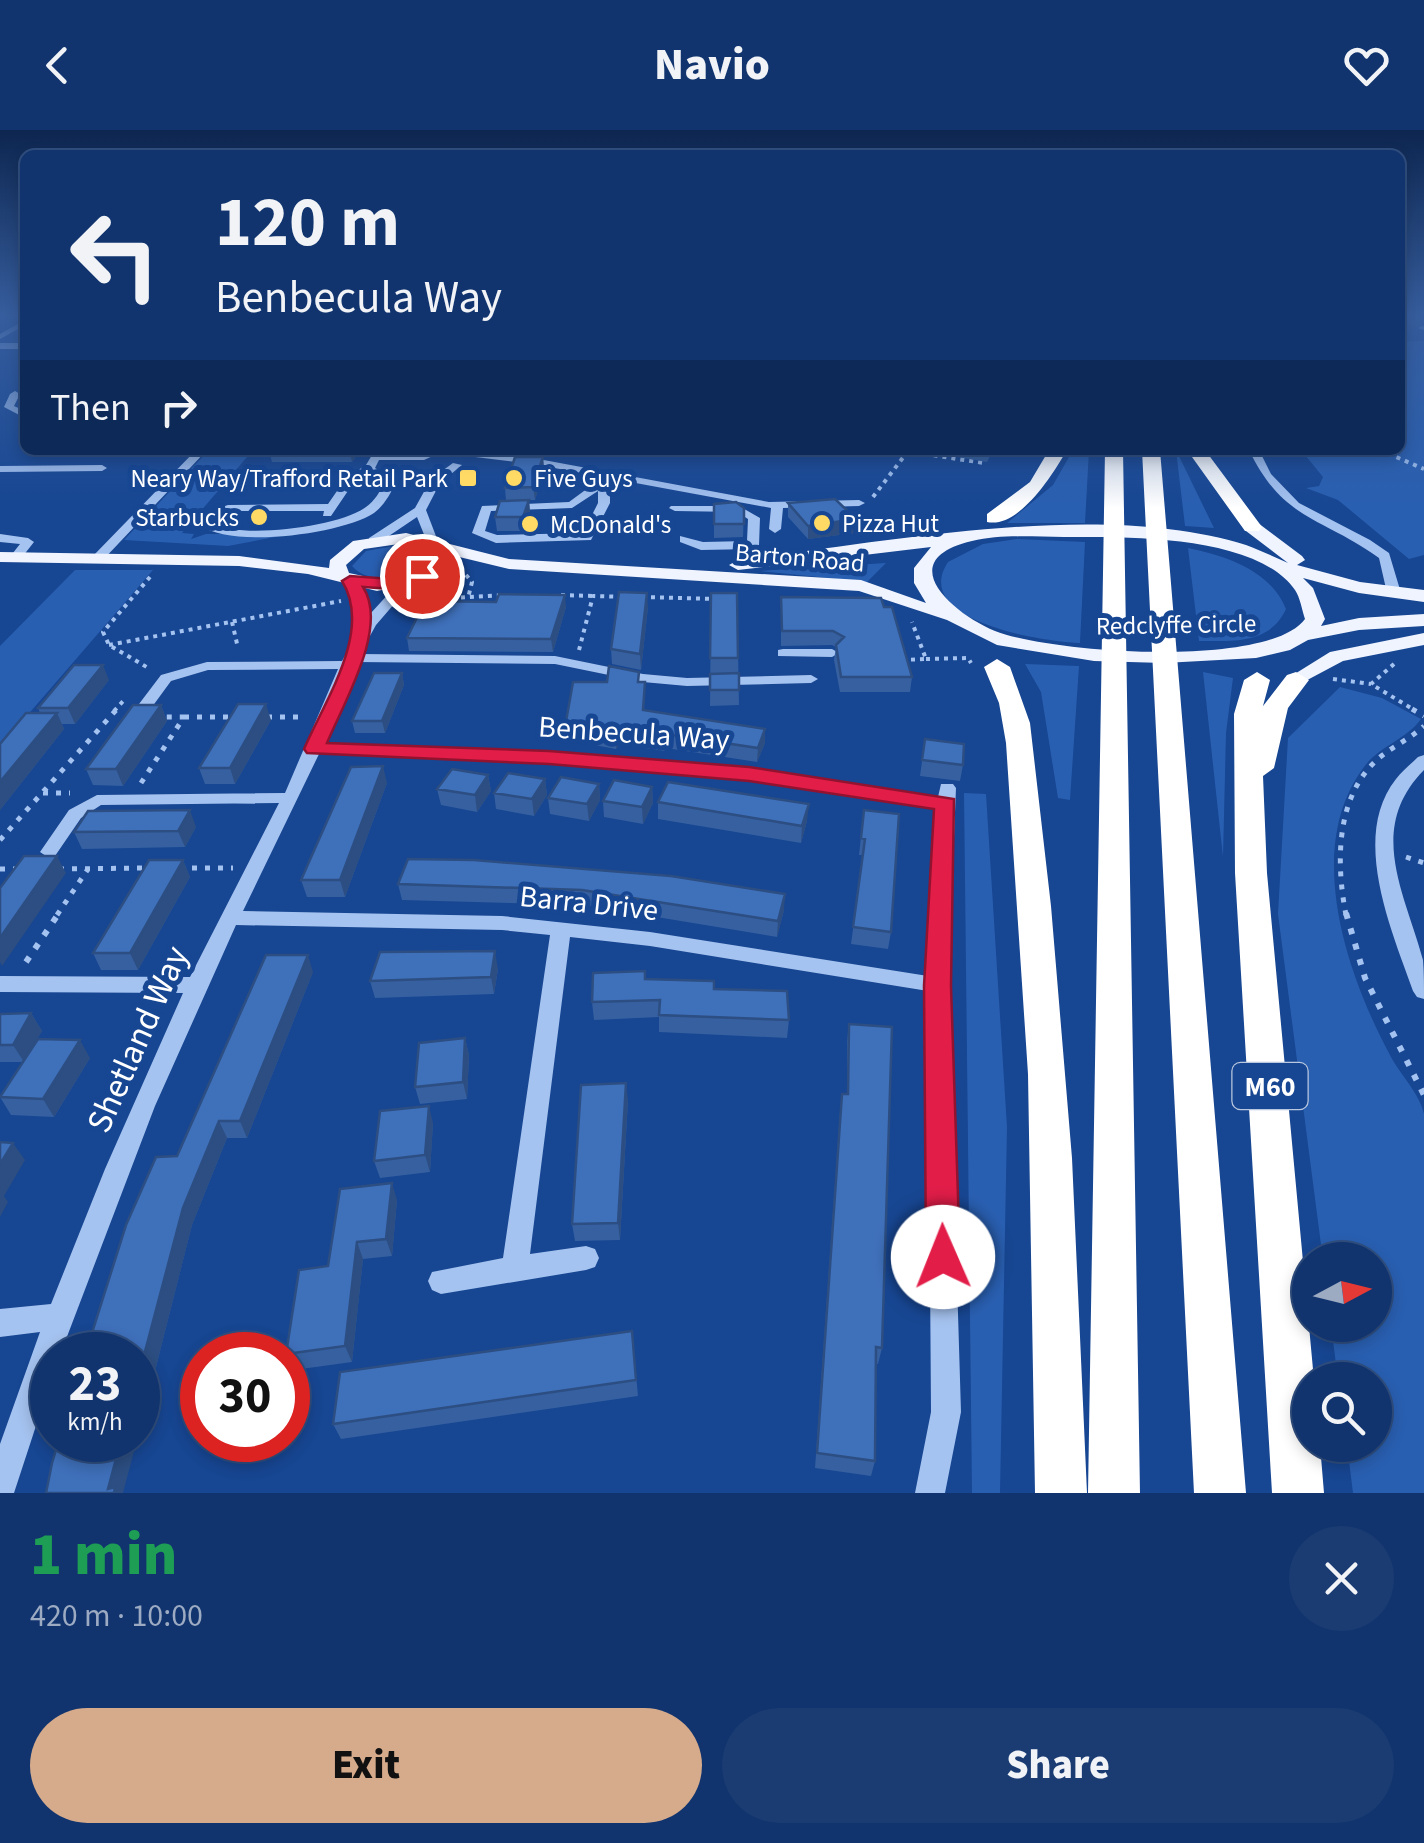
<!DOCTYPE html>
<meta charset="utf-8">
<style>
:root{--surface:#11346e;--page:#1a3c73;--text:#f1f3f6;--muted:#9caac2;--line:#304f81;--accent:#d6ab8b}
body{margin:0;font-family:"Source Sans 3",sans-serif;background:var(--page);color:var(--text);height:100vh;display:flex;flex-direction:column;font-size:38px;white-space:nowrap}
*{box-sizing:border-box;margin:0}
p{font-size:32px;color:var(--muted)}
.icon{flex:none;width:55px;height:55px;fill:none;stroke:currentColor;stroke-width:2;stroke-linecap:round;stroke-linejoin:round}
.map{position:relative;height:1363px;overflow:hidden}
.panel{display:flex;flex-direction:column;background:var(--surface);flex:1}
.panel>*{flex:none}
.hud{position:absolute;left:20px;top:20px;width:1385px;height:305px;border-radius:15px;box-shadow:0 5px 15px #0003,0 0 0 2px var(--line);background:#11346e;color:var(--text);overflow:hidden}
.needle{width:65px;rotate:83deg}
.buttons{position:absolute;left:1292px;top:1112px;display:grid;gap:20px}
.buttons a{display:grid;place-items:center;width:100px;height:100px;border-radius:50%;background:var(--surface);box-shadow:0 5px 15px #0003,0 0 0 2px var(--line);font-size:50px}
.speed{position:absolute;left:30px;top:1202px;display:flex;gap:20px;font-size:50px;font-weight:700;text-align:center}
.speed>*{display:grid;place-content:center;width:130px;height:130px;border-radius:50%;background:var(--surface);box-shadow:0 5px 15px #0003,0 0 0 2px var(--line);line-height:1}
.speed small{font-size:25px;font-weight:400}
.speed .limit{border:15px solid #d22;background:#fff;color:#111}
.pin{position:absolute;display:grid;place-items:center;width:85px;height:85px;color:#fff;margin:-42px;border:5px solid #fff;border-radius:50%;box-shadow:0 2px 10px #0007}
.me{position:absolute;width:110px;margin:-55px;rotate:359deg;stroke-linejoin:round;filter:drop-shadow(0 0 8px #0008)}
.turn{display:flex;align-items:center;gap:35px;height:210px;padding:0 30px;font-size:45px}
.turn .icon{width:130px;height:130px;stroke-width:2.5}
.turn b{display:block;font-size:70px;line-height:85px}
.then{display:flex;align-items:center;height:95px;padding:0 30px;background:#0003;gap:20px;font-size:38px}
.round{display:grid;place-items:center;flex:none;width:105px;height:105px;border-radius:52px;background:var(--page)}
.headline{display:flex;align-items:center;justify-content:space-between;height:170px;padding:0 30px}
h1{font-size:60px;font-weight:800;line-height:75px;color:#1e9e55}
.button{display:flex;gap:20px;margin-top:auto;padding:20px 30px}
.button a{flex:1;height:115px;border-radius:60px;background:var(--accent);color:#111;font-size:40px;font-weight:800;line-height:115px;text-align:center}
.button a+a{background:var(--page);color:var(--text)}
header{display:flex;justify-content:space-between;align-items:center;height:130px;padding:0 30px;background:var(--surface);font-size:45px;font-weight:800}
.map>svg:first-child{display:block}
.green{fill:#295fb1}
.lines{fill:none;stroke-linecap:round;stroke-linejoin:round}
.path-far2{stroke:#a5c3f0;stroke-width:4;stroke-dasharray:4 5;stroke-linecap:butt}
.path-far1{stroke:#a5c3f0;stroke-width:5;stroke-dasharray:5 8;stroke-linecap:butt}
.path{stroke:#a5c3f0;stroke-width:6;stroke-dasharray:6 10;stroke-linecap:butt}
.minor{fill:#a5c3f0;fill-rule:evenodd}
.major{fill:#eff4ff;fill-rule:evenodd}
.highway{fill:#fff;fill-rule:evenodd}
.wall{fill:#3660a0}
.shaded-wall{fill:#2c4e82}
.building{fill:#3f70ba;stroke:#2c4e82;stroke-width:2.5}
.route{fill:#e11d48;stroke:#92132f;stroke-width:2.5}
.poi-dot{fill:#ffda65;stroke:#174692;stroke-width:4}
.labels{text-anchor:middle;stroke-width:10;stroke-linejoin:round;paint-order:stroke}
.far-poi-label{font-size:25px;fill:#fff;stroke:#174692;text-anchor:start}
.far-street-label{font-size:25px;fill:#fff;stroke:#174692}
.shield{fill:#174692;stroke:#b9c8de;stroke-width:2.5}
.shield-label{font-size:28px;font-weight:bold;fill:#fff}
.street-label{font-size:30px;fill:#fff;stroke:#174692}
.near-street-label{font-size:35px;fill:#fff;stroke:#174692}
</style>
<header><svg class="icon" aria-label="back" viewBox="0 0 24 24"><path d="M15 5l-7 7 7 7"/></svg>Navio<svg class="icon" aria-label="heart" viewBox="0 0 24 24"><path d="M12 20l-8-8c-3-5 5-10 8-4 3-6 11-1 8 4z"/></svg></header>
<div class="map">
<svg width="1424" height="1363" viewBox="0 0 1424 1363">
<rect width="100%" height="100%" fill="#174692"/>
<path class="green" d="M1424 211V425L1409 429 1338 370 1306 358 1319 356 1323 347 1301 320H1400V212Z
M209 320H253L182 403 194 404 191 409 206 404H291L228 416 124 410Z
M1073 320H1089L1085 393H1007L1053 355Z
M1176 320 1214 398 1185 396Z
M1017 409 1085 412 1080 513C1046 512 909 492 948 432L983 414Z
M400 415 423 424 421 434C402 448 368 455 352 436L366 421Z
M1188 418C1226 426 1270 440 1286 479 1270 514 1234 511 1199 511Z
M886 433 867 452 760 441Z
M75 440H153L0 617V516Z
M1025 534 1079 536 1070 670 1058 668 1041 562Z
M1203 542 1233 548 1226 603 1223 727Z
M1340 557 1382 568 1421 589C1406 610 1379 616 1364 637 1303 718 1347 845 1390 925 1399 943 1420 964 1424 984 1424 1016 1424 1057 1424 1090 1424 1181 1424 1272 1424 1363H1353L1347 1315H1375V1250H1338L1331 1195H1375V1130H1323L1278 784 1288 608Z
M964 663 986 664 1007 997 1000 1363H972Z"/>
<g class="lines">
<path class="path-far2" d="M898 320 984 333
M1380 320 1424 339
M873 367 908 321
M466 445 472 452 468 468
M150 447 103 502 109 515 150 539
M561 465 593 466
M642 467 716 469
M416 470 505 465
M232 492 238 518
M109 515 341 471
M579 520 593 466 626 467
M926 529 968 528 971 533
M902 530 926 529 912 492
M1394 534 1371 554 1416 581
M1333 549 1371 554
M114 581 126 568"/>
<path class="path-far1" d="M1412 579 1424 586
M184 587H236
M267 587H306
M141 653 184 587H160
M43 663H70
M0 710 117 579
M1406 727 1424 733
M179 738H233
M0 739H19
M59 739 148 738
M57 785 88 739
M1346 785C1336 734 1335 666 1379 628 1393 616 1410 609 1424 596"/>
<path class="path" d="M1346 783 1365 848 1424 965
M26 832 59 783"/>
<path class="minor" d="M25 190V195L0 209V204Z
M1422 196H1424V200L1418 198Z
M0 213H25V219H0Z
M15 261 20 264 14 276 25 281V288L4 277 10 264Z
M196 320H207L101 432H93V426Z
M375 320H385L383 324H423L432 320H446L424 330H379L375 338 397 351C391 362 385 375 374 383 342 404 231 419 200 395L213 380 228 375 328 374 346 348 366 335ZM368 343 385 352C380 361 375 371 366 377 339 397 243 409 213 394L221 384 229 381H324L323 386H331L354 352Z
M1249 320H1259L1271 344 1299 373 1370 410 1389 423 1401 463 1399 466H1389L1387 463 1379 428C1321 386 1284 392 1249 320Z
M471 321 533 328 769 372 859 370 865 373 859 376 783 378 781 399 775 403 769 399 771 378 614 349 610 353V373L591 410 496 413 472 403 482 376 569 372 603 347 533 334 467 326 466 324ZM598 361V373L583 403 497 405 485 401 491 381 572 378Z
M453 333 462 335 440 353 426 380 439 414 437 417H429L417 387 377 414H369V408L415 378 431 349Z
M0 336 102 335 107 338 102 341 0 342Z
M671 376H739L760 388 759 415 753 419 701 420 680 412V406L703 412 747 411 748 389 737 382 675 381 669 378Z
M0 404 28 408 34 412 19 431 15 432 9 428 20 414 0 412Z
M350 447 355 448 368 467 370 484 403 448 408 447 414 451 376 495 360 524 555 526 643 544 687 548 811 545 818 549 811 553 687 556 643 552 555 534 356 532 323 614 549 623 749 639 938 667 941 654H953L956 658 948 855 961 1282 945 1363H915L931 1282 928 861 650 816 570 807 530 1124 586 1116 595 1119 599 1128 595 1137 586 1140 441 1164 432 1160 428 1151 432 1142 503 1128 550 805 502 800 236 795 155 976 60 1225H52V1247L14 1363H0V1314L40 1202 0 1207V1179L51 1174 105 1039 183 863 0 862V846L190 847 279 673 101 675 81 688 55 726 49 728 40 722 69 680 97 665 285 663 338 539 208 540 171 551 152 577H142L139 574 161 545 207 532 342 531 359 500 354 467 344 451ZM319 624 549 633 749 649 937 678 928 846 650 802 502 786 243 781Z
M783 519H832L839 523 832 527 778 526V520Z
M1424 625V640C1366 699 1405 763 1423 830 1424 842 1424 856 1424 869L1417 867 1413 861C1392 801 1350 707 1396 649 1402 641 1411 634 1418 627Z"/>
<path class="major" d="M1246 393H1258L1302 426 1305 430 1297 435 1360 452 1424 460V472L1359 463 1303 448 1313 458 1325 489 1321 496 1359 488 1424 484V496L1359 500 1308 510 1290 520 1256 528 1164 533 1094 531 997 515 947 490 859 461 509 439 451 425 440 443 429 450 377 461 308 444 239 436 0 432V422L239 426 329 438 330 430 353 411 406 403 509 429 861 450 926 473 914 453V438L931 417 738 440 729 435 738 430C889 412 1100 369 1246 415 1260 420 1274 427 1288 433L1246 401ZM1064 407C1124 407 1256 404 1295 460 1300 467 1302 480 1305 489 1268 539 1050 523 995 501 952 483 891 430 972 411 1001 404 1034 407 1064 407ZM406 413 430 419 433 425 427 435 377 449 349 443 346 435 364 419Z
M1424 503V515L1343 531 1296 556 1285 550 1330 522Z"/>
<path class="highway" d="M1049 320H1067C1053 344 1019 399 987 392V384L1030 352Z
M1105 320H1123L1140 1363H1088Z
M1142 320H1160L1246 1363H1194Z
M1187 320H1205L1262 397 1259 401H1245Z
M997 529 1010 537 1030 593 1051 776 1072 1028 1087 1363H1035L1028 944 1006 613 999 573 984 537Z
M1257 542 1270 550 1263 576 1287 545 1296 542 1309 550 1288 578 1274 638 1263 646 1267 743 1314 1250H1310V1315H1320L1324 1363H1272L1235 743 1234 584 1244 550Z"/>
</g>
<path class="wall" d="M269 320H360L352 332H272Z
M918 320H993L987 332Z
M543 327 544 340 535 370H529L530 383 525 401H497L495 387 506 371 505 358Z
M788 373 856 389 855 403 808 409 788 387Z
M714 374 744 378 743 407 714 408Z
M711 463H737L739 575 710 576Z
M781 467 884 477 912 547 910 562H840L834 530 836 517 832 515 781 516Z
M566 477 553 522 409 521 407 508Z
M648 477 641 540 612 534 611 519Z
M402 543 404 555 385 603H355L352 591Z
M109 550 75 594H62L64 599 0 680V614L40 583 38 578Z
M639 552H645L644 580 765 613 757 632 666 618 664 621 619 614 616 619 567 610 565 597Z
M161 575 167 591 123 656 93 655 86 639Z
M271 590 235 654H205L199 638Z
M925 609 963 635 960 651 920 646Z
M488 645 491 661 477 682 441 675 437 659Z
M545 649 547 665 534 686 496 679 494 663Z
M387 653 345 767H307L301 750Z
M599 654 600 670 589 691 550 684 548 668Z
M652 657 653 673 643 694 604 687 603 671Z
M658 672 807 691 801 713 658 689Z
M864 680 891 802 888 819 851 814 863 725H859Z
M196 697 185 717 82 719 74 702Z
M408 729 784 780 777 807 584 775 402 770 398 754Z
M183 730 190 747 138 840H101L93 823Z
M498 839 494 864 375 868 370 851Z
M313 842 247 1008H227L192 1095 138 1308V1225L177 1026Z
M646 849 714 859 789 890 787 908 659 902V887L594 890 592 872Z
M31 883 42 901 28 924 90 928 54 987 11 985 0 967 23 932H0V884Z
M849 894 882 1218 878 1234H876L875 1331 871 1346 815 1338 840 981 842 964H847V911Z
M465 908 469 925 467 969 420 974 415 957Z
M628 970 620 1110 575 1111 572 1094Z
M433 993 430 1042 380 1048 374 1031Z
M397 1070 392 1126 363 1129 352 1232 294 1240 288 1225 286 1224 328 1136Z
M632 1201 638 1266 341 1309 333 1294Z"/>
<path class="shaded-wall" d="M1400 187H1424L1422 192 1415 198 1400 200Z
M349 320H360L352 332Z
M543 327 544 340 535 370 533 357Z
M529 370 530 383 525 401 523 387Z
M856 389 855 403 808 409V396Z
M647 463 648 477 641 540 640 524Z
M565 465 566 477 553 522 551 509Z
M103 535 109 550 75 594 68 578Z
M402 543 404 555 385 603 382 591Z
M266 574 271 590 235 654 230 638Z
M161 575 167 591 123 656 116 639Z
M57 583 64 599 0 680V652Z
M765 599V613L757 632 758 618Z
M618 601 619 614 616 619V605Z
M383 636 387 653 345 767 340 750Z
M488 645 491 661 477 682 475 665Z
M545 649 547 665 534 686 532 669Z
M599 654 600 670 589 691 587 674Z
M652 657 653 673 643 694 642 677Z
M809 674 807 691 801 713 802 696Z
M190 680 196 697 185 717 178 701Z
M57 726 66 743 2 836 0 832V808Z
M183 730 190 747 138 840 130 823Z
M785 764 784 780 777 807 778 791Z
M495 821 498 839 494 864 491 847Z
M308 825 313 842 247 1008 240 991Z
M31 883 42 901 24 932 13 915Z
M465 908 469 925 467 969 463 952Z
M80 910 90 928 54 987 43 969Z
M626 953 628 970 620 1110 618 1093Z
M429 976 433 993 430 1042 425 1025Z
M219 991 227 1008 192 1095 138 1308V1248L183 1078Z
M13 1013 25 1030 4 1066 8 1072 0 1087V1034Z
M392 1053 397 1070 392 1126 386 1109Z
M357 1112 363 1129 352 1232 345 1216Z
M121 1310H137L123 1363H112L108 1359Z"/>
<path class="building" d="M515 327H543L533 357 505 358Z
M835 369 856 389 808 396 788 373Z
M529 370 523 387H495L500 371Z
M736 372 744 378V394H714V374Z
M619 462 647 463 640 524 611 519Z
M711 463H737L738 528H710Z
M499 464 565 465 551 509 407 508 425 471 496 472Z
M781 467 881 468 884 477H892L912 547H841L836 515 844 507 833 501H782Z
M74 535H103L68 578H38Z
M609 536 639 542 638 552H645L643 580 765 599 758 618 666 604 664 608 618 601 616 605 565 597 573 552H607Z
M374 543H402L382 591H352Z
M739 543V560H710V544Z
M238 574H266L230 638H199Z
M133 575H161L116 639H86Z
M26 583H57L0 652V614Z
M925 609 964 614 963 635 922 630Z
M383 636 340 750H301L351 637Z
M452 639 488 645 475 665 437 659Z
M508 643 545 649 532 669 494 663Z
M561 647 599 654 587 674 548 668Z
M614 650 652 657 642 677 603 671Z
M668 652 809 674 802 696 658 672Z
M190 680 178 701 74 702 88 681Z
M864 680 899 684 891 802 853 797 865 709 861 708Z
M24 726H57L0 808V758Z
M408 729 474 730 671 746 785 764 778 791 582 760 398 754Z
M149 730H183L130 823H93Z
M495 821 491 847 370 851 380 822Z
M266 825H308L240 991H219L183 1078 138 1248V1225H85L126 1095 156 1027 177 1026Z
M645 841V849L714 851V859L787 861 789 890 659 885 660 870 592 872 593 843Z
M31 883 13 915H0V884Z
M849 894 892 897 882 1218 876 1217 875 1331 817 1323 842 964H848Z
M465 908 463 952 415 957 419 913Z
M38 909 80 910 43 969 0 967Z
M626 953 618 1093 572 1094 581 955Z
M429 976 425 1025 374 1031 380 981Z
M0 1012 13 1013 0 1034Z
M392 1053 386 1109 357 1112 345 1216 286 1224 299 1140 328 1136 340 1059Z
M632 1201 636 1250 333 1294 340 1242Z
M59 1310H121L108 1359 115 1357 114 1363H46L52 1333Z"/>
<linearGradient id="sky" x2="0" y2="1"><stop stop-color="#0d2650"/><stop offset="0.49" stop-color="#365d9d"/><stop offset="1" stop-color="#365d9d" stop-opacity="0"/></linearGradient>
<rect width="1424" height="378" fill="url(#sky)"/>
<path class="route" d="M422 441 431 446 428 450 392 459 363 457C389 497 344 572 327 613L549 621 749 637 954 669 951 856 960 1127 955 1138 943 1143 931 1138 926 1127 924 856 934 679 749 651 549 634 307 623 304 619C325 570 373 501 342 451L350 446 392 449Z"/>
<g class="poi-dot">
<rect x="458" y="338" width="20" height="20" rx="5"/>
<circle cx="514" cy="348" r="10"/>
<circle cx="259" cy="387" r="10"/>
<circle cx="822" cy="393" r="10"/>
<circle cx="530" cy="394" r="10"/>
</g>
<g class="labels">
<g class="far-poi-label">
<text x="448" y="357" text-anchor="end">Neary Way/Trafford Retail Park</text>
<text x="534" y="357">Five Guys</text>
<text x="239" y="396" text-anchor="end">Starbucks</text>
<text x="842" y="402">Pizza Hut</text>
<text x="550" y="403">McDonald's</text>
</g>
<g class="far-street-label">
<text transform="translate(800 427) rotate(5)" y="9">Barton Road</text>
<text transform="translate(1176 494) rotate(-1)" y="9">Redclyffe Circle</text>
</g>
<rect class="shield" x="1232.5" y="933" width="75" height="46" rx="8"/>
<g class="shield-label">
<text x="1270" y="966">M60</text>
</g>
<g class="street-label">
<text transform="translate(634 603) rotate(4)" y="10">Benbecula Way</text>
<text transform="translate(589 773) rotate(6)" y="10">Barra Drive</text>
</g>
<g class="near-street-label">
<text transform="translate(137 909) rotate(-66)" y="12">Shetland Way</text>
</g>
</g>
</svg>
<div class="buttons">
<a><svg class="needle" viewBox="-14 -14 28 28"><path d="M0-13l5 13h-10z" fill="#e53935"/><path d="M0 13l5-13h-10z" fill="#9caac2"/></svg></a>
<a><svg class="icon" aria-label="search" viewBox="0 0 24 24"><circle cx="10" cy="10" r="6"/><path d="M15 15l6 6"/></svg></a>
</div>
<div class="speed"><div>23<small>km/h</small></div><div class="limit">30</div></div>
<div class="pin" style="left:422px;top:446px;background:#d93025"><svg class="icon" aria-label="arrive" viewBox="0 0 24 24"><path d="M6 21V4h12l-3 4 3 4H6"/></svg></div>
<svg class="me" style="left:943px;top:1127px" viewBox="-20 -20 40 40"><circle r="19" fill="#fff"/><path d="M0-13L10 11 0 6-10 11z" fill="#e11d48"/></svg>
<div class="hud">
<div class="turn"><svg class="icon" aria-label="left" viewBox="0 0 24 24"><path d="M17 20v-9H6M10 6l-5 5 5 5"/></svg><div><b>120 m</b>Benbecula Way</div></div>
<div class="then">Then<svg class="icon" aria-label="right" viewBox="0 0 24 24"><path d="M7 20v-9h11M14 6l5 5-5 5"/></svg></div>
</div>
</div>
<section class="panel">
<div class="headline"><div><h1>1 min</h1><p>420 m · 10:00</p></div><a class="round"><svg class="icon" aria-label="close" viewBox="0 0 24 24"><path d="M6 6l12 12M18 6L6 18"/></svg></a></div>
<div class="button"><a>Exit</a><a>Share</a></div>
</section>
